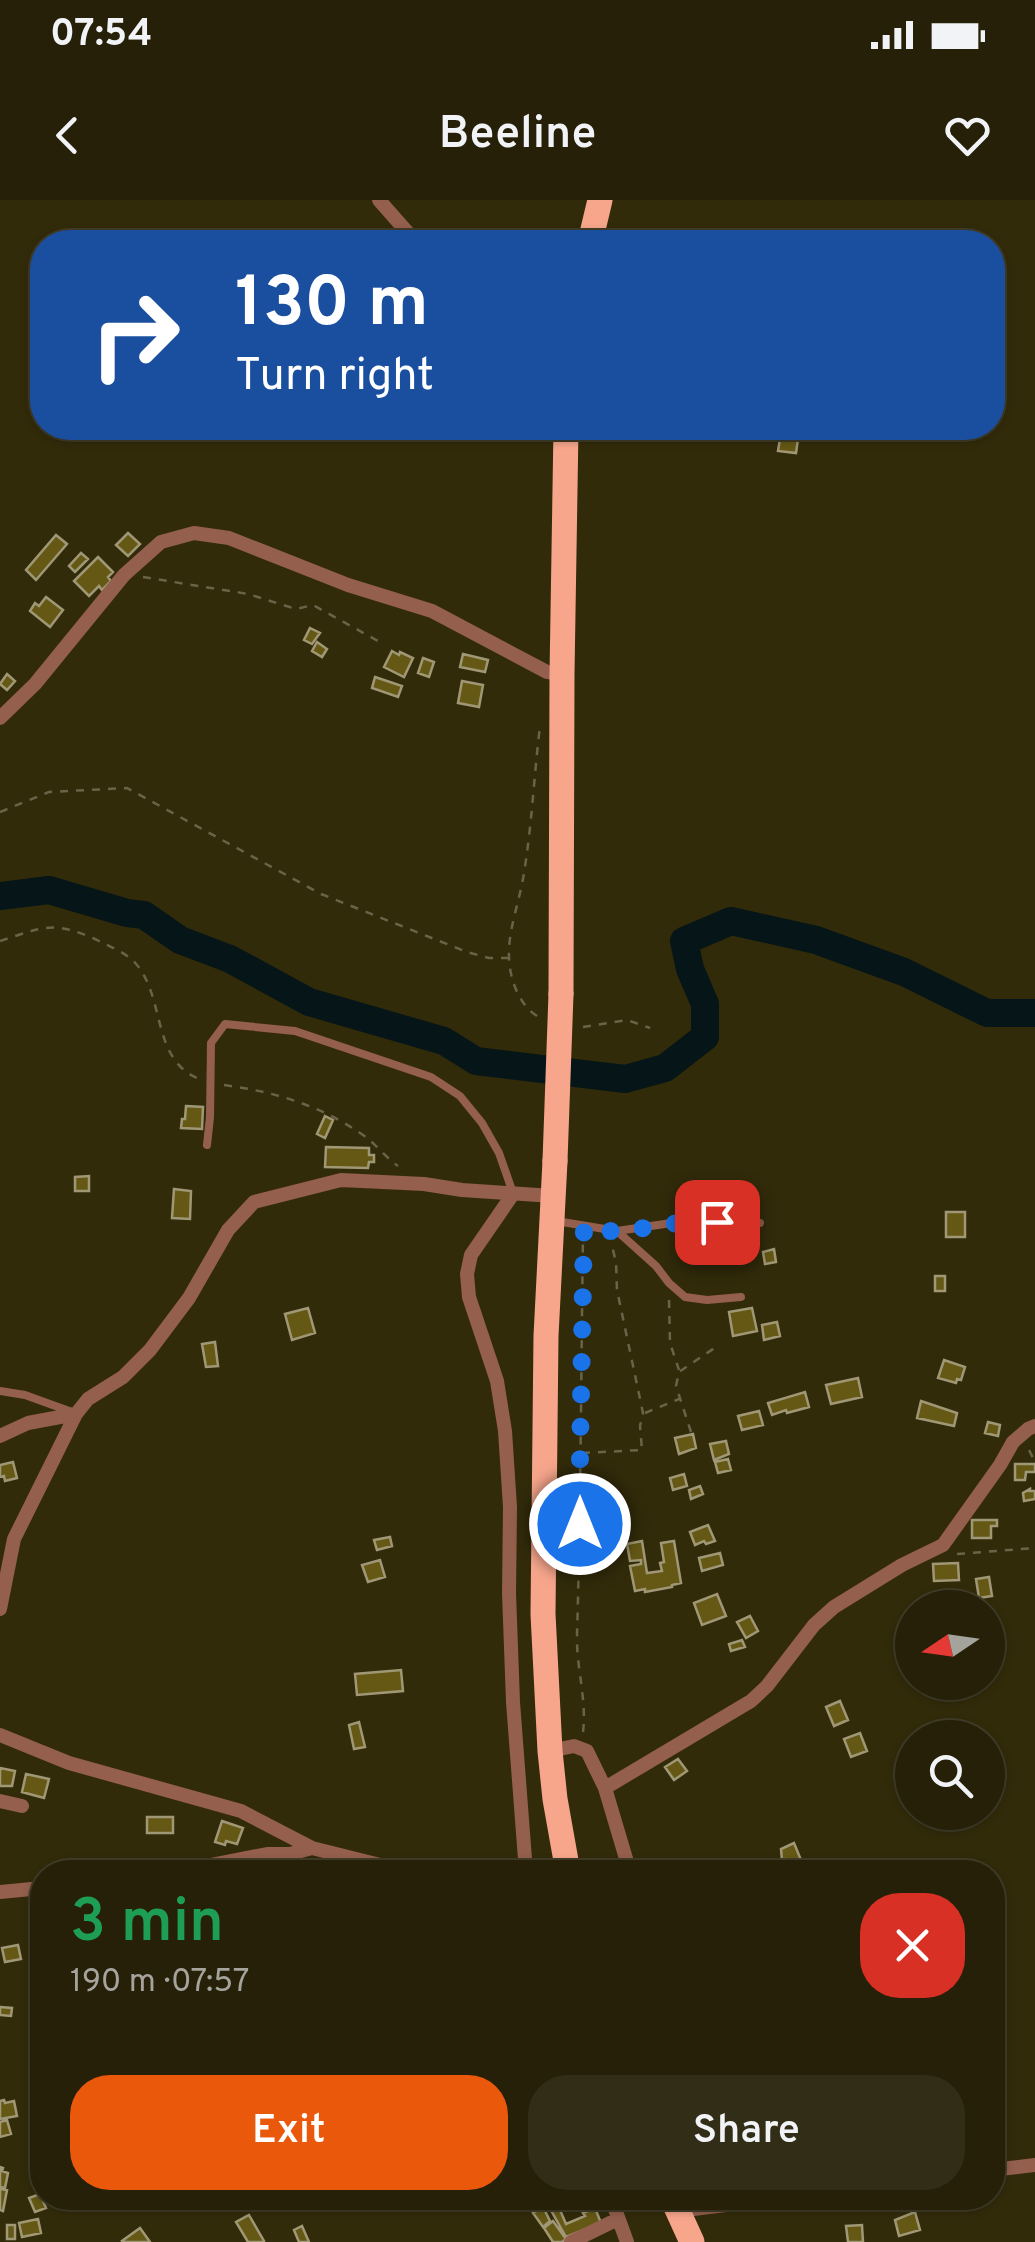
<!DOCTYPE html>
<meta charset="utf-8">
<style>
:root{--surface:#262008;--page:#322d16;--text:#f1f3f6;--muted:#a4a39c;--line:#423e29;--accent:#ea580c}
body{margin:0;font-family:Overpass,sans-serif;background:var(--page);color:var(--text);height:100vh;display:flex;flex-direction:column;font-size:38px;white-space:nowrap}
*{box-sizing:border-box;margin:0}
p{font-size:32px;color:var(--muted)}
.icon{flex:none;width:55px;height:55px;fill:none;stroke:currentColor;stroke-width:2;stroke-linecap:round;stroke-linejoin:round}
.map{position:relative;flex:1;overflow:hidden}
.side{position:absolute;left:30px;top:1660px;width:975px;height:350px;display:flex;flex-direction:column;background:var(--surface);border-radius:40px;box-shadow:0 2px 8px #0004,0 0 0 2px var(--line)}
.side>*{flex:none}
.banner{position:absolute;left:30px;top:30px;width:975px;height:210px;border-radius:40px;box-shadow:0 2px 8px #0004,0 0 0 2px var(--line);background:#1a4fa0;color:#fff;overflow:hidden}
.needle{width:65px;rotate:257deg}
.tools{position:absolute;left:895px;top:1390px;display:grid;gap:20px}
.tools a{display:grid;place-items:center;width:110px;height:110px;border-radius:50%;background:var(--surface);box-shadow:0 2px 8px #0004,0 0 0 2px var(--line);font-size:50px}
.pin{position:absolute;display:grid;place-items:center;width:85px;height:85px;color:#fff;margin:-42px;border-radius:20px;box-shadow:0 5px 15px #0006}
.me{position:absolute;width:110px;margin:-55px;rotate:0deg;stroke-linejoin:round;filter:drop-shadow(0 0 8px #0008)}
.turn{display:flex;align-items:center;gap:35px;height:210px;padding:0 40px;font-size:45px}
.turn .icon{width:130px;height:130px;stroke-width:2.5}
.turn b{display:block;font-size:70px;line-height:85px}
.round{display:grid;place-items:center;flex:none;width:105px;height:105px;border-radius:40px;background:var(--page)}
.overview{display:flex;align-items:center;justify-content:space-between;height:170px;padding:0 40px}
h1{font-size:60px;font-weight:600;line-height:75px;color:#1e9e55}
.primary-button{display:flex;gap:20px;margin-top:auto;padding:20px 40px}
.primary-button a{flex:1;height:115px;border-radius:40px;background:var(--accent);color:#fff;font-size:40px;font-weight:600;line-height:115px;text-align:center}
.primary-button a+a{background:var(--page);color:var(--text)}
.status{display:flex;justify-content:space-between;align-items:center;height:70px;padding:0 50px;background:var(--surface);direction:ltr}
.status svg{height:28px;fill:currentColor}
header{display:flex;justify-content:space-between;align-items:center;height:130px;padding:0 40px;background:var(--surface);font-size:45px;font-weight:600}
.map>svg:first-child{display:block}
.lines{fill:none;stroke-linecap:round;stroke-linejoin:round}
.river{stroke:#061517;stroke-width:28}
.building{fill:#655815;stroke:#9f9775;stroke-width:2.5}
.path{stroke:#6a6347;stroke-width:2.5;stroke-dasharray:8 8;stroke-linecap:butt}
.service{stroke:#945f4d;stroke-width:8}
.minor{stroke:#945f4d;stroke-width:14}
.trunk{stroke:#f7a68c;stroke-width:25}
.trunk-bridge{stroke:#f7a68c;stroke-width:25}
.route{stroke:#1a73e8;stroke-width:18;stroke-dasharray:0 32.4}
</style>
<div class="status"><b>07:54</b><svg viewBox="0 0 49 12"><path d="M0 12V9h3v3zM5 12V6h3v6zM10 12V3h3v9zM15 12V0h3v12zM26 1h20v11H26zM47 4h2v5h-2z"/></svg></div>
<header><svg class="icon" aria-label="back" viewBox="0 0 24 24"><path d="M15 5l-7 7 7 7"/></svg>Beeline<svg class="icon" aria-label="heart" viewBox="0 0 24 24"><path d="M12 20l-8-8c-3-5 5-10 8-4 3-6 11-1 8 4z"/></svg></header>
<div class="map">
<svg width="1035" height="2042" viewBox="0 0 1035 2042">
<rect width="100%" height="100%" fill="#322b0a"/>
<g class="lines">
<path class="river" d="M0 696 49 690 127 713 144 715 180 740 230 759 309 802 444 841 476 861 625 879 665 868 705 837V804L690 769 684 741 731 721 816 740 904 772 987 813H1035"/>
</g>
<path class="building" d="M784 230 799 232 796 253 778 251 780 239H783Z
M128 333 140 344 128 356 116 345Z
M56 335 67 344 36 380 26 370Z
M81 353 88 359 75 372 69 366Z
M98 357 113 372 108 377 111 381 102 390 99 386 89 396 74 381Z
M46 397 63 410 50 427 30 411 35 403 39 406Z
M310 428 320 433 312 444 304 440Z
M317 442 327 449 322 457 312 451Z
M392 451 399 455 400 452 413 458 404 477 384 467Z
M463 454 488 460 485 472 460 467Z
M423 458 434 462 429 477 418 473Z
M7 474 15 481 7 490 0 484Z
M375 477 402 486 398 497 372 488Z
M462 481 483 485 479 507 458 503Z
M186 906 203 907 202 929 181 928 182 919H185Z
M325 916 333 920 325 938 317 934Z
M326 947 369 948V955H374V962H369L368 968 325 967Z
M89 976V991H75V977Z
M174 989 191 991 190 1019 172 1018Z
M946 1012H965V1037H946Z
M774 1049 776 1062 765 1064 763 1052Z
M935 1076H945V1091H935Z
M308 1108 315 1133 292 1140 285 1114Z
M752 1108 757 1131 733 1136 729 1112Z
M777 1122 780 1136 764 1140 762 1125Z
M215 1142 218 1166 206 1167 202 1144Z
M944 1160 965 1167 961 1180 957 1179 956 1183 938 1178Z
M858 1178 862 1197 831 1204 826 1185Z
M805 1192 809 1207 787 1213 786 1210 772 1215 768 1203Z
M921 1201 957 1213 954 1226 917 1218Z
M759 1211 763 1225 742 1230 738 1216Z
M988 1222 1000 1225 998 1236 985 1233Z
M693 1234 696 1248 679 1254 675 1238Z
M726 1241 729 1254 714 1260 710 1244Z
M728 1259 731 1270 718 1273 715 1262Z
M13 1262 17 1278 5 1281 4 1276 0 1277V1265Z
M1015 1264H1035V1272H1026L1025 1280H1015Z
M684 1274 687 1286 673 1290 670 1278Z
M700 1286 703 1294 691 1299 689 1290Z
M1030 1289V1291H1035V1299L1024 1301 1023 1293Z
M972 1320H997V1326H991V1338H972Z
M708 1325 715 1341 706 1344 704 1341 695 1345 690 1332Z
M390 1337 392 1346 377 1350 374 1340Z
M642 1341 647 1373 662 1371 660 1363 664 1362 661 1343 674 1341 681 1383 672 1385V1387L645 1392V1389L635 1391 630 1366 641 1364V1360L630 1361 627 1344Z
M720 1353 723 1365 702 1371 699 1358Z
M380 1360 385 1377 368 1382 362 1365Z
M958 1363 959 1380 934 1381 933 1364Z
M989 1377 992 1396 979 1398 976 1379Z
M717 1394 726 1416 702 1425 694 1403Z
M750 1416 758 1431 746 1438 737 1422Z
M988 1423H997L998 1441H988Z
M742 1440 745 1447 731 1451 729 1444Z
M401 1470 403 1491 357 1495 355 1474Z
M840 1501 848 1520 834 1526 826 1507Z
M359 1522 365 1547 354 1549 349 1525Z
M860 1533 867 1551 851 1557 844 1539Z
M678 1559 687 1571 674 1580 665 1567Z
M0 1568 15 1571 12 1586H0Z
M26 1574 49 1579 44 1598 22 1592Z
M147 1617H173V1633H147Z
M222 1621 243 1628 237 1644 226 1641 225 1645 215 1642Z
M794 1643 801 1660 788 1665 785 1659 782 1660 781 1649Z
M18 1745 21 1759 5 1762 2 1748Z
M0 1807 12 1808 11 1816 0 1815Z
M4 1900 5 1903 14 1901 17 1916 0 1919V1901Z
M7 1920 11 1934 0 1937V1922Z
M0 1967 3 1968 2 1971 8 1973 5 1988 0 1987Z
M0 1989 7 1990 3 2011 0 2010Z
M40 1994 46 2008 35 2012 29 1998Z
M555 1998H589L560 2010 566 2024 585 2016 583 2013 595 2008 601 2023 566 2037 548 2005 557 2002Z
M543 2007 550 2021 543 2027 533 2013Z
M915 2012 920 2030 899 2036 895 2020Z
M249 2015 264 2041 263 2042H248L236 2022Z
M38 2019 41 2033 22 2037 19 2023Z
M553 2021 566 2039 562 2042H553L544 2028Z
M7 2025H15V2039H7Z
M862 2025 863 2042H848L846 2026Z
M302 2026 309 2042H299L294 2030Z
M140 2028 150 2042H123L122 2041Z"/>
<g class="lines">
<path class="path" d="M143 377 248 394 296 409 313 405 378 441
M0 612 49 592 127 588 321 694 467 752 489 758H509
M0 741C44 727 53 720 97 740 111 747 127 753 137 765 165 799 152 858 197 878
M537 816C519 805 509 778 509 756 508 730 520 700 524 673 532 624 534 575 540 526
M583 827 627 820 650 828
M224 885C275 892 320 905 363 935 376 944 385 957 398 966
M669 1100 670 1143 679 1170
M645 1213 679 1199
M691 1232 676 1186 679 1172 716 1147
M1029 1250 1035 1262
M582 1253 642 1250 640 1226 643 1213 617 1090 616 1062 611 1042
M957 1354 1035 1348
M583 1532C587 1499 576 1467 577 1434 581 1302 581 1169 583 1037"/>
<path class="service" d="M207 945 210 917 211 843 225 824 295 831 431 877 460 896 482 923 499 953 513 993
M556 1021 617 1031 685 1021 760 1023
M617 1031 656 1066 669 1083 685 1097 707 1100 741 1097
M0 1191 25 1195 72 1212"/>
<path class="minor" d="M379 0 416 42
M0 518 35 484 124 375 161 342 194 333 229 338 348 385 432 411 547 472 562 475
M513 994 471 1055 467 1074 469 1097 497 1181 505 1231 510 1307 509 1393 513 1502 526 1672
M0 1236 28 1223 76 1214
M0 1409 14 1339 76 1214 88 1199 123 1177 150 1150 189 1098 228 1030 254 1002 341 980 424 984 462 990 553 996
M0 1535 69 1563 241 1611 312 1648 408 1672
M550 1551 574 1546 587 1551 605 1588 630 1672
M605 1588 751 1501 767 1486 814 1425 834 1407 902 1365 943 1345 1000 1265 1013 1242 1028 1229 1035 1226
M0 1601 22 1606
M138 1672 155 1670 190 1669 267 1654H290L312 1648
M0 1692 42 1688
M992 1970 1035 1965
M611 1998 627 2042
M677 2011 783 1998
M571 2042 618 2019"/>
<path class="trunk" d="M590 42 600 0
M561 794 562 475 566 228
M555 961 546 1136 543 1414 550 1551 555 1599 568 1672
M672 1998 692 2042"/>
<path class="trunk-bridge" d="M555 961 561 794"/>
</g>
<g class="lines">
<path class="route" d="M580 1324V1253L584 1027 617 1032 685 1022H717"/>
</g>
</svg>
<div class="tools">
<a><svg class="needle" viewBox="-14 -14 28 28"><path d="M0-13l5 13h-10z" fill="#e53935"/><path d="M0 13l5-13h-10z" fill="#a4a39c"/></svg></a>
<a><svg class="icon" aria-label="search" viewBox="0 0 24 24"><circle cx="10" cy="10" r="6"/><path d="M15 15l6 6"/></svg></a>
</div>
<div class="pin" style="left:717px;top:1022px;background:#d93025"><svg class="icon" aria-label="arrive" viewBox="0 0 24 24"><path d="M6 21V4h12l-3 4 3 4H6"/></svg></div>
<svg class="me" style="left:580px;top:1324px" viewBox="-20 -20 40 40"><circle r="17" fill="#1a73e8" stroke="#fff" stroke-width="3"/><path d="M0-11L8 9 0 5-8 9z" fill="#fff"/></svg>
<div class="banner">
<div class="turn"><svg class="icon" aria-label="right" viewBox="0 0 24 24"><path d="M7 20v-9h11M14 6l5 5-5 5"/></svg><div><b>130 m</b>Turn right</div></div>
</div>
<section class="side">
<div class="overview"><div><h1>3 min</h1><p>190 m · 07:57</p></div><a class="round" style="background:#d93025;color:#fff"><svg class="icon" aria-label="close" viewBox="0 0 24 24"><path d="M6 6l12 12M18 6L6 18"/></svg></a></div>
<div class="primary-button"><a>Exit</a><a>Share</a></div>
</section>
</div>
